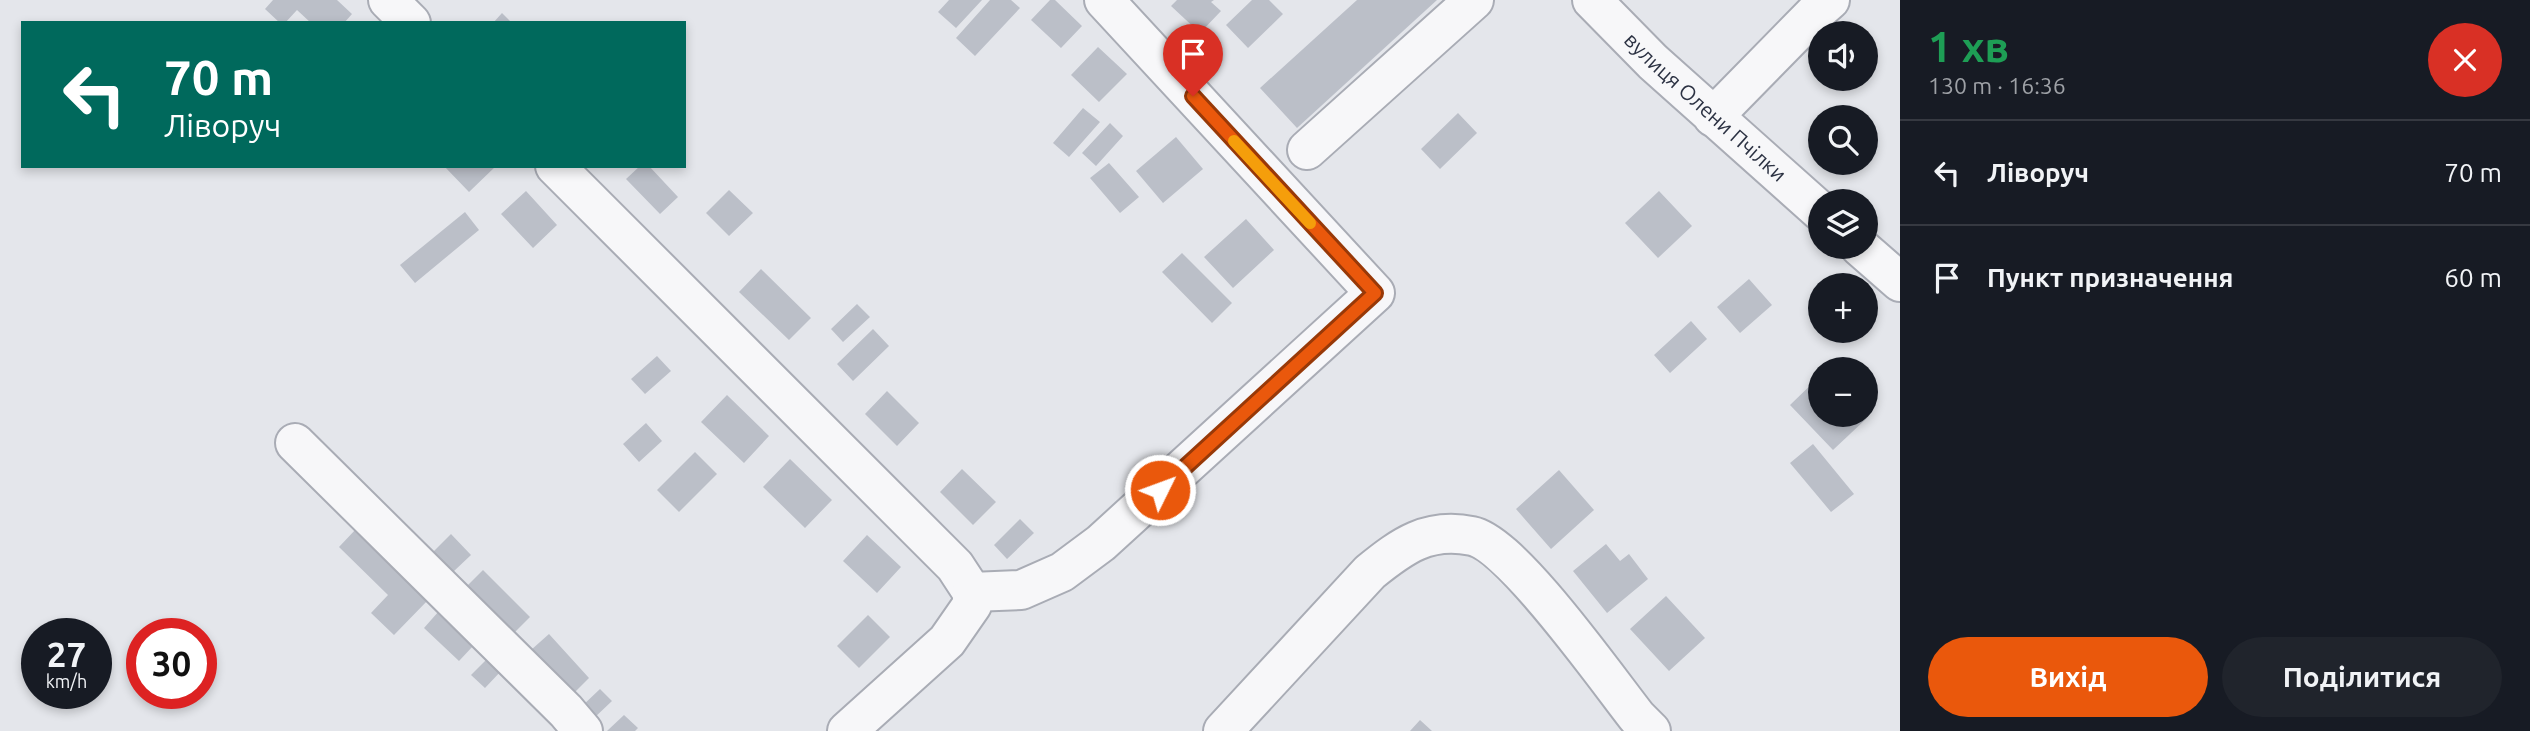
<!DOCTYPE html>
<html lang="uk">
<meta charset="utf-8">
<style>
:root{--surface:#171b24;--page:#20242c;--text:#f1f3f6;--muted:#9ea1a6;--line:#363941;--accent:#ea580c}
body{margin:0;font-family:Ubuntu,sans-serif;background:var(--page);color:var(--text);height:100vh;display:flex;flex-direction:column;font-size:26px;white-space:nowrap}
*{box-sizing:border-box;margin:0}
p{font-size:23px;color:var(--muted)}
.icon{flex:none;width:38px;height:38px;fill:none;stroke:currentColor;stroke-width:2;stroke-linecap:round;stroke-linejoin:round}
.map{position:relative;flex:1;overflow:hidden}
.side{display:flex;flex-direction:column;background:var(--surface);width:630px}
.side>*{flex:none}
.hud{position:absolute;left:21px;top:21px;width:665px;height:147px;border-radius:0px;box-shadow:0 4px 10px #0003;background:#00695c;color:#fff;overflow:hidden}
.buttons{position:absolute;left:1808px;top:21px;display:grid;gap:14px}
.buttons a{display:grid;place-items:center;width:70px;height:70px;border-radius:50%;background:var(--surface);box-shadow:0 4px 10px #0003;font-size:35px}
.speed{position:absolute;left:21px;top:618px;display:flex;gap:14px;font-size:35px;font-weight:700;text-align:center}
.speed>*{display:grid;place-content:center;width:91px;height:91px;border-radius:50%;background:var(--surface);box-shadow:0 4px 10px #0003;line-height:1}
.speed small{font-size:18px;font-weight:400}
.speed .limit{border:10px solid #d22;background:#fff;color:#111}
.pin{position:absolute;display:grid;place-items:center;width:60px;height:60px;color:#fff;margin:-72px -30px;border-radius:50% 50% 50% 0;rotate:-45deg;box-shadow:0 0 7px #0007}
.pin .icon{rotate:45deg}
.me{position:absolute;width:77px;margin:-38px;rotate:48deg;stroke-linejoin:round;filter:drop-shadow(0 0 5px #0008)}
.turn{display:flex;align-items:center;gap:24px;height:147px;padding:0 28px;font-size:32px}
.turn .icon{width:91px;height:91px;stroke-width:2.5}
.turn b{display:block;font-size:49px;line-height:60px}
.round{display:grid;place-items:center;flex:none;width:74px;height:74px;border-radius:37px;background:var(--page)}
.headline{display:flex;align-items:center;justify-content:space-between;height:119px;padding:0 28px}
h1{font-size:42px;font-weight:600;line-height:52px;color:#1e9e55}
.cta{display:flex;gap:14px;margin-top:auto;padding:14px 28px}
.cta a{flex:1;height:80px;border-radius:42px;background:var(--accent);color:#fff;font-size:28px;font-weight:600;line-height:80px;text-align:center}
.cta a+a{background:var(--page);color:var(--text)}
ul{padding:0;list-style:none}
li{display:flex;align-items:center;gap:21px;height:105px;padding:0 28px;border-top:2px solid var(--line)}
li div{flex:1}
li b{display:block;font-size:26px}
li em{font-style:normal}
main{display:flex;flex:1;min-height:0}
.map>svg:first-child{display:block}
.building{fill:#bbbfc8}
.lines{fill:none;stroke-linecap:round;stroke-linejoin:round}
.minor-casing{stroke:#a9acb5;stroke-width:42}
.minor{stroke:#f7f7f9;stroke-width:38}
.route-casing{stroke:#983908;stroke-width:18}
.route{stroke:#ea580c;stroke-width:12}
.slow{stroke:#f59e0b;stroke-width:12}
.labels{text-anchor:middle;stroke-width:6;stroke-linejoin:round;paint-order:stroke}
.street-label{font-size:21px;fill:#2c3243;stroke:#f4f5f8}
</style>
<main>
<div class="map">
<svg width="1900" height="731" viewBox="0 0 1900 731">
<rect width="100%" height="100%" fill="#e4e6eb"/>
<path class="building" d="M273 0H337L352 14 344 23H311L297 10 285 23H280L265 9Z
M949 0H982L956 28 938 12Z
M990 0H1011L1020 8 975 56 956 38Z
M1050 0H1055L1082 26 1061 48 1031 20Z
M1177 0H1214L1211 2 1221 11 1200 33 1171 6Z
M1252 0H1269L1283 14 1248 48 1226 25Z
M1357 0H1437L1297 128 1260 88Z
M502 13 512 23H493Z
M1098 47 1127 74 1099 102 1071 75Z
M1083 108 1100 122 1069 157 1053 143Z
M1458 113 1477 133 1440 169 1421 149Z
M1110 123 1123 136 1096 166 1082 153Z
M1176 137 1203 169 1163 203 1136 171Z
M1109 163 1139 197 1120 213 1090 178Z
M444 166H496L469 192Z
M640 166H649L678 197 660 214 626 179Z
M729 190 753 213 729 236 706 213Z
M526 191 557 225 533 248 501 214Z
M1659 191 1692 226 1658 258 1625 223Z
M465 212 479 230 415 283 400 265Z
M1246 219 1274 250 1233 288 1204 257Z
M1182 253 1232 303 1212 323 1162 272Z
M761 269 811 318 789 340 739 292Z
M1749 279 1772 305 1740 333 1717 307Z
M857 304 870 317 843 342 831 329Z
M1691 321 1707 339 1670 373 1654 355Z
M873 329 889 346 853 381 837 364Z
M657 356 671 371 645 394 631 379Z
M1820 376V415H1864L1867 418 1833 450 1790 405Z
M887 391 919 423 897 446 865 414Z
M727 395 769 436 744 463 701 422Z
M646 423 662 441 639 462 623 444Z
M1813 444 1854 494 1831 512 1790 463Z
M695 452 717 474 679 512 657 490Z
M790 459 832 500 805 528 763 487Z
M962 469 996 502 973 525 940 492Z
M1559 470 1594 510 1551 549 1516 509Z
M1020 519 1034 533 1007 559 994 545Z
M356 529 429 599 394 635 371 613 388 595 339 547Z
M451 534 471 555 453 572 433 552Z
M867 535 901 567 877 593 843 561Z
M1606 544 1620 561 1629 554 1648 579 1607 613 1573 571Z
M483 570 530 617 514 633 467 586Z
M1666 596 1705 638 1669 671 1630 629Z
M439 611 474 645 459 661 424 628Z
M868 615 890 637 859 668 837 646Z
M549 634 589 678 572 695 531 650Z
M488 658 502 670 485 688 471 675Z
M600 689 612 701 593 719 581 707Z
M624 715 638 728 635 731H607Z
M1420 720 1432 731H1410Z"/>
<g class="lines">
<g class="minor-casing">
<g id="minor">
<path d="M388 0 411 23"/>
<path id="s1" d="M1592 0 1653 62 1820 211"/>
<path d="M1713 117 1814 14 1830 0"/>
<path d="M1307 150 1474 0"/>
<path d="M555 166 955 566 972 592V605L947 641 847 731"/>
<path d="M1860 247 1900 282"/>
<path d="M295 443 566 711 583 731"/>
<path d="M972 592 1021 590 1062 572 1101 543 1375 293 1104 0"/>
<path d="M1223 731 1370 572C1402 546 1428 527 1472 536 1512 544 1607 679 1637 717L1651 731"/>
</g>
</g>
<use href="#minor" class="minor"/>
</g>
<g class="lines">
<g class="route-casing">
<path id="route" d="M1160 490 1375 293 1193 96"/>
</g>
<use href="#route" class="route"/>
<path class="slow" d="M1234 141 1310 223"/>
</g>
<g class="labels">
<g class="street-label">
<text dy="7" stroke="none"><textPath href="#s1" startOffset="156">вулиця Олени Пчілки</textPath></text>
</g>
</g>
</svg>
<div class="buttons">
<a><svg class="icon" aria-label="sound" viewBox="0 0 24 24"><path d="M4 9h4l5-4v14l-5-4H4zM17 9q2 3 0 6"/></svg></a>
<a><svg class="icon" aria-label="search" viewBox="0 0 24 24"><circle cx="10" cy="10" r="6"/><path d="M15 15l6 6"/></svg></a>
<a><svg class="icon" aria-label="layers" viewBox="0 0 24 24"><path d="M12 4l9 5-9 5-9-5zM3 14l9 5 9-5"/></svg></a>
<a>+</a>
<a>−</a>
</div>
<div class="speed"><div>27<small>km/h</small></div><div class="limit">30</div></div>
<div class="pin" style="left:1193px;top:96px;background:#d93025"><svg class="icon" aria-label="arrive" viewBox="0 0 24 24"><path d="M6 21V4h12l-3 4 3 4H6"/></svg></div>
<svg class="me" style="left:1160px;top:490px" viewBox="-20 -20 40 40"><circle r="17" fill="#ea580c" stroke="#fff" stroke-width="3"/><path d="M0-11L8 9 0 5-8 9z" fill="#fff"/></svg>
<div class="hud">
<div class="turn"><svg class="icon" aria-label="left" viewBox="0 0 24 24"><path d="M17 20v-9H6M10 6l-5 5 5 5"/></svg><div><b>70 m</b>Ліворуч</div></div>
</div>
</div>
<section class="side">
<div class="headline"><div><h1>1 хв</h1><p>130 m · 16:36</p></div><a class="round" style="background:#d93025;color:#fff"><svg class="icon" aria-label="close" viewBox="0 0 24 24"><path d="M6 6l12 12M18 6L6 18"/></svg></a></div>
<ul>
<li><svg class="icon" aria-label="left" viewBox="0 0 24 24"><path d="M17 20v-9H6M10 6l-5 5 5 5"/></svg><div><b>Ліворуч</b></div><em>70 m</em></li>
<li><svg class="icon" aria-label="arrive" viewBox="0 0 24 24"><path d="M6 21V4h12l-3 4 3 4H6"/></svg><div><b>Пункт призначення</b></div><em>60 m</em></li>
</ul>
<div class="cta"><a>Вихід</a><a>Поділитися</a></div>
</section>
</main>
